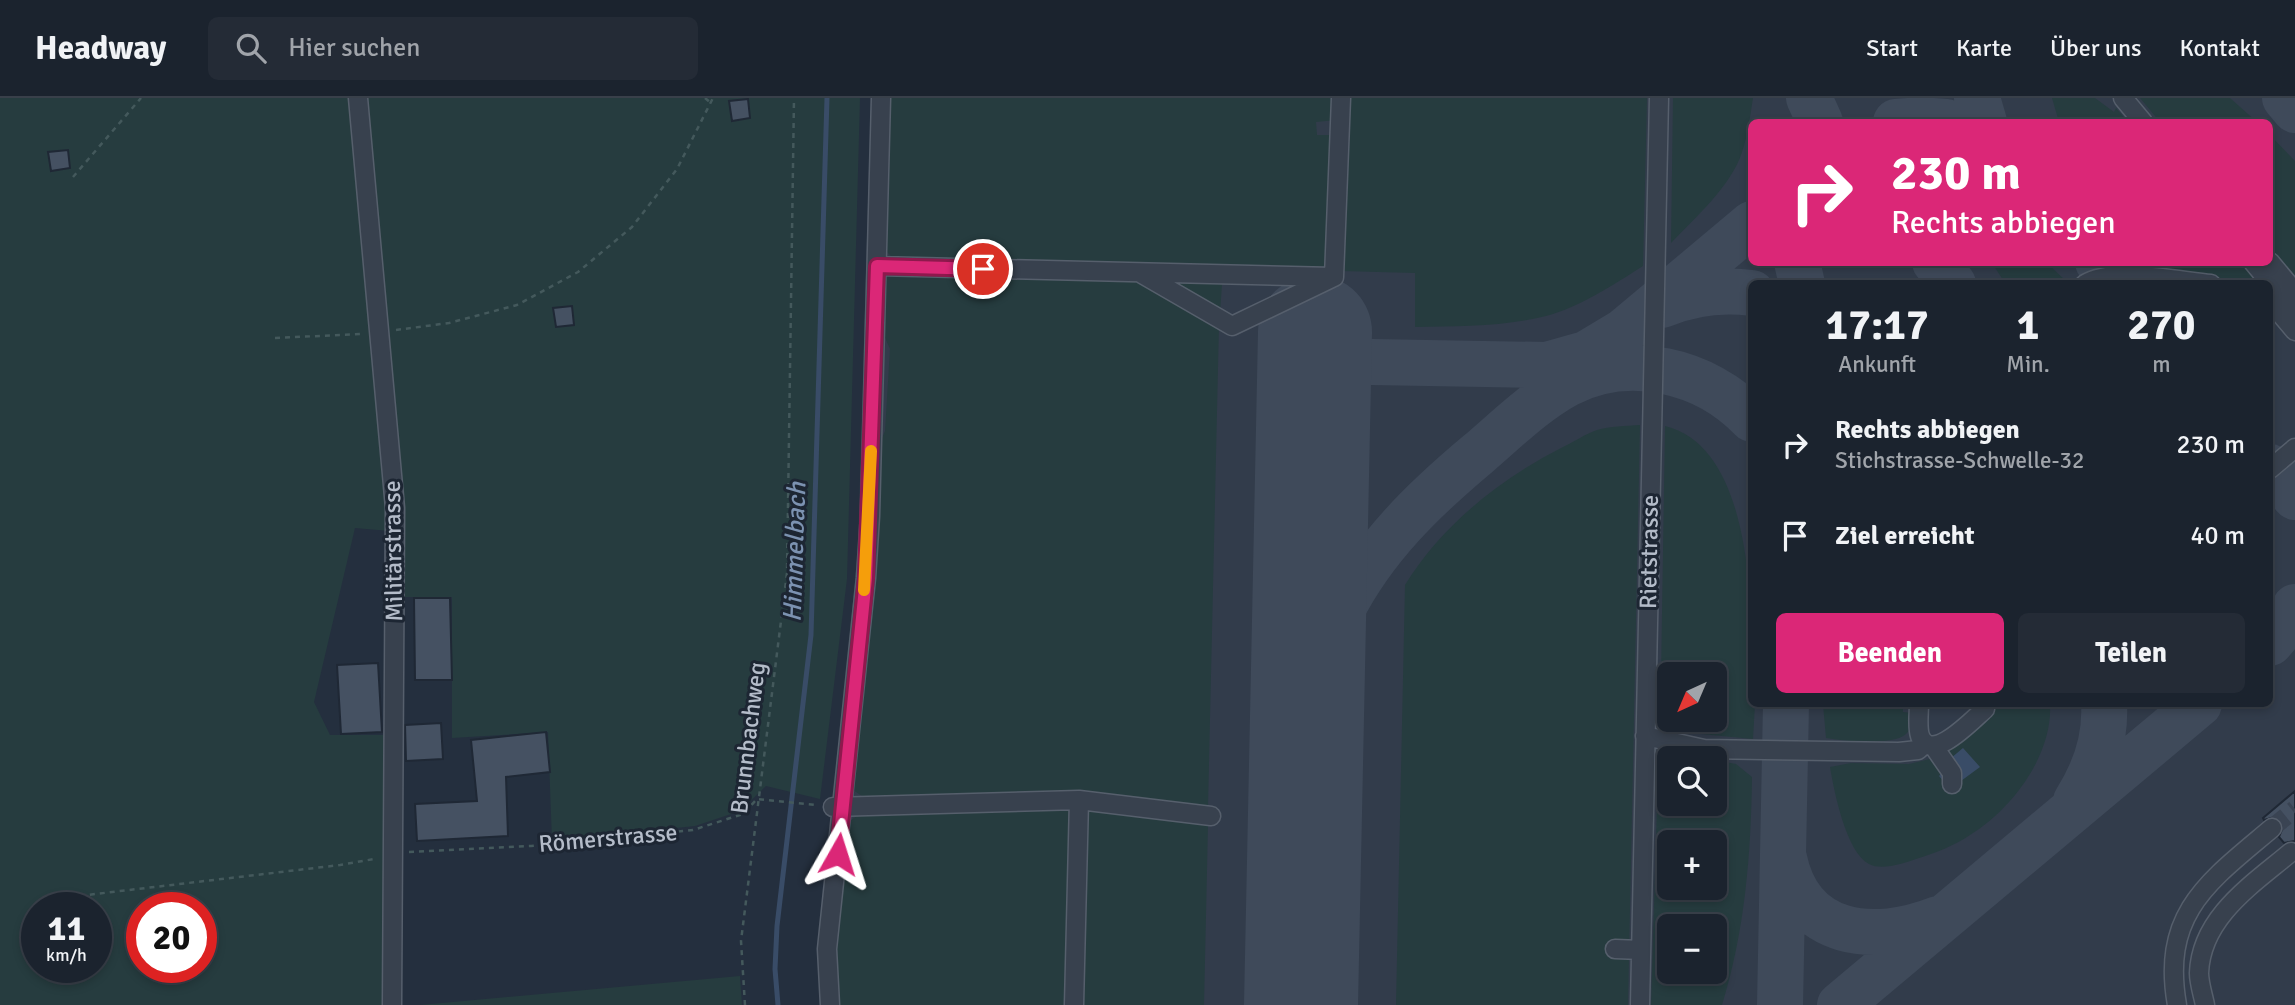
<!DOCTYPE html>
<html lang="de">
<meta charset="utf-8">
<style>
:root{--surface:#1b232e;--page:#242b36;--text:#f1f3f6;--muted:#a0a4aa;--line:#39404a;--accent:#db2777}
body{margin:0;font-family:Signika,sans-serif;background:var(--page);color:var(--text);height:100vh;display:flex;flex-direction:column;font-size:26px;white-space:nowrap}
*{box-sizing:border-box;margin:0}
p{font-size:23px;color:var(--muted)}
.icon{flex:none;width:38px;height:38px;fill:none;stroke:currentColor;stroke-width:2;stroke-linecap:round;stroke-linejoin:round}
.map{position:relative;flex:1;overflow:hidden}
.sheet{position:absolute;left:1748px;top:182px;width:525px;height:427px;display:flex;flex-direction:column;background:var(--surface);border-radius:10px;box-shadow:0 4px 10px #0003,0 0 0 2px var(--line)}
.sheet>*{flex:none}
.hud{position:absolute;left:1748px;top:21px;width:525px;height:147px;border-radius:10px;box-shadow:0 4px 10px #0003,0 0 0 2px var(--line);background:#db2777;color:#fff;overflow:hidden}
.needle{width:46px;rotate:224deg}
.tools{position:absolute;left:1657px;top:564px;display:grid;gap:14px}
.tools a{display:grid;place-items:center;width:70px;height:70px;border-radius:10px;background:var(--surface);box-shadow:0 4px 10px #0003,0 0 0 2px var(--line);font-size:35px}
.speed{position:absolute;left:21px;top:794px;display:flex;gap:14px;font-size:35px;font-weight:700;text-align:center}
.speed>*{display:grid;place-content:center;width:91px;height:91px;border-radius:50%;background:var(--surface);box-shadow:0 4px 10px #0003,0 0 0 2px var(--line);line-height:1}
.speed small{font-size:18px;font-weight:400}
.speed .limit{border:10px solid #d22;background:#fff;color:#111}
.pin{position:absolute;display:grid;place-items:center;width:60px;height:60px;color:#fff;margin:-30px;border:4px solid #fff;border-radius:50%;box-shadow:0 2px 7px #0007}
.me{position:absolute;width:77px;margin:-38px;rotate:6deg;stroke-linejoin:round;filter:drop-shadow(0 0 5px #0008)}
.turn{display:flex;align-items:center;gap:24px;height:147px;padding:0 28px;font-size:32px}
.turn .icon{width:91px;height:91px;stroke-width:2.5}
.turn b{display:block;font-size:49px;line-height:60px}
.eta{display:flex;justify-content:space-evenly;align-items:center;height:119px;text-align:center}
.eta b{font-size:42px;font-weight:700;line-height:49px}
.action{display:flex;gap:14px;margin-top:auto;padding:14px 28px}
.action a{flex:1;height:80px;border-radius:10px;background:var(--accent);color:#fff;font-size:28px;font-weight:700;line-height:80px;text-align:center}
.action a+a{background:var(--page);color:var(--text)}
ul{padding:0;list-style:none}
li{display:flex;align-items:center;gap:21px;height:91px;padding:0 28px}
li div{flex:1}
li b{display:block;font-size:26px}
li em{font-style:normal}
header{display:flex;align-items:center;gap:42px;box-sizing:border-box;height:98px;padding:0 35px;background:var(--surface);border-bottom:2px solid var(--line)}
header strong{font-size:33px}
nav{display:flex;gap:38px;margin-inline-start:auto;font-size:24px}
.search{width:490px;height:63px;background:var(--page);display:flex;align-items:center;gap:18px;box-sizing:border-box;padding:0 24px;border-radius:10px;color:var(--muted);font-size:26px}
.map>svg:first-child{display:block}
.airport{fill:#323c4b;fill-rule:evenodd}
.green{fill:#263c3f;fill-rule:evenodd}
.water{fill:#394c67}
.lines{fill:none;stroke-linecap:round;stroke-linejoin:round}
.stream{stroke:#394c67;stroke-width:5}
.taxiway{stroke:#3f4a5a;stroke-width:46}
.runway{stroke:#3f4a5a;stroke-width:114}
.building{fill:#455162;stroke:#1f2835;stroke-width:2}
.minor-tunnel{stroke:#3a4453;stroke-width:18;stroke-dasharray:18 9;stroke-linecap:butt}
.minor-casing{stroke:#565f6c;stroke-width:21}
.path{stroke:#44595c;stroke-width:2.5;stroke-dasharray:5 5;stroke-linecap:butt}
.minor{stroke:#38414e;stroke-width:18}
.route-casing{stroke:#8e194d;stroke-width:18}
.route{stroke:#db2777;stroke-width:12}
.slow{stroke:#f59e0b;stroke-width:12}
.labels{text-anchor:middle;stroke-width:6;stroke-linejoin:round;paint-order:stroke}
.street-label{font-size:24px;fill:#b4bcc9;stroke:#1d2633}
.water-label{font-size:26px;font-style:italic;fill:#7c92b1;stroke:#1d2633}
</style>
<header>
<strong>Headway</strong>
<div class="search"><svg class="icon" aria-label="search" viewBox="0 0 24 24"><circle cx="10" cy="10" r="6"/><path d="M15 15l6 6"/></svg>Hier suchen</div>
<nav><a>Start</a><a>Karte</a><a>Über uns</a><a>Kontakt</a></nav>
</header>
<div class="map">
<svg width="2295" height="907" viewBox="0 0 2295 907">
<rect width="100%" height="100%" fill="#242f3e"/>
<path class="airport" d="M871 0H2295V907H821L819 833 834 703 858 450ZM1752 24H2270V164H1752ZM1752 186H2270V606H1752ZM1670 576H1715V621H1670ZM1670 660H1715V705H1670ZM1670 744H1715V789H1670ZM1670 828H1715V873H1670Z"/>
<path class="green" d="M0 0H860L847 481 820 701 766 688 740 713 695 728 552 743 548 634 452 640V499H403L401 434 355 430 314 604 330 637H386L384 907H0ZM37 810H96V870H37ZM142 810H201V870H142Z
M887 0H1336V22L1316 24 1317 37H1334L1330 174 898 165 883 150Z
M1345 0H1647L1643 168C1613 187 1580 209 1546 218 1503 229 1458 228 1415 229V175L1341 173Z
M1673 0H1753C1750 18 1748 37 1742 54 1732 87 1694 121 1671 145Z
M2052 0H2095L2114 14 2116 10 2128 24H2059Z
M2140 0H2230L2257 24H2160Z
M2270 37 2295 63V184L2270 154Z
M1992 165H2047L2067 184 2005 185Z
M2143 165H2243L2255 179 2251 183 2150 173Z
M893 173 1144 182 1219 226 1208 709 1063 693 865 700 853 692 876 446 878 349 885 333 890 251 882 233V178Z
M1156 178 1216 180 1222 186 1220 216Z
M1640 327 1628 907H1396L1405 487C1442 427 1500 381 1563 349 1574 344 1585 336 1597 332 1610 328 1626 328 1640 327Z
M1665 328C1759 351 1752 531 1752 606H1755L1753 641 1701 636 1680 621H1715V576H1670L1669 609 1667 607 1661 579Z
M1823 606H1903V614L1912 615C1911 623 1912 631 1906 636 1893 648 1843 643 1826 640Z
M2000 606H2050C2053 657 2012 711 1970 737 1954 748 1935 755 1916 761 1904 765 1882 773 1869 766 1846 754 1834 693 1830 669L1851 665 1909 666 1930 661 1938 664 1947 679 1943 683 1951 693 1961 685 1946 651Z
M1715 662 1736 666 1752 679C1751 756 1745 833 1722 907H1651L1658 674 1669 663 1670 705H1715ZM1670 744H1715V789H1670ZM1670 828H1715V873H1670Z
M1084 710H1097L1208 727 1204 907H1081Z
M1072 711 1071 907H839L835 850 850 723 859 716Z
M740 878 742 907H420Z"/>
<path class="water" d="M1963 650 1980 669 1950 691 1939 678 1942 675 1938 671Z"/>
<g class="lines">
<path class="stream" d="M778 907 775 871 777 828 811 537 827 0"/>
<path class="taxiway" d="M1809 0 1820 24
M1977 0 1984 24
M2285 0 2295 12
M1896 24 1920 22 1946 24
M1797 164 1802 186
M1935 164 1953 186
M2098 164 2116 186
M1662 207C1691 195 1720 191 1752 195
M1617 239 1752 126
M1315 263 1547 267 1586 256 1626 232
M2270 369 2295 399
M2270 545 2283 530 2295 509
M1306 662C1309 606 1315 565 1341 514 1374 449 1424 401 1479 355 1507 331 1534 304 1567 286 1629 254 1705 272 1752 321
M2076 703C2095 673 2106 641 2104 606
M1784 760C1800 840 1874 846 1938 821
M1780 907 1786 606
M1840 907 2199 606"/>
<path class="runway" d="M1301 907 1315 234"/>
</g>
<path class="building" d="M748 1 750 20 732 23 729 3Z
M68 52 70 70 51 73 48 54Z
M572 208 574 227 556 229 553 210Z
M414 500H450L452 582H415Z
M378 565 382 634 341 636 337 567Z
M441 625 443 661 406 663 405 627Z
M546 634 550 674 506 679 508 738 417 743 415 706 477 703 471 642Z
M2295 693V743L2284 745 2279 739 2283 729 2280 722 2275 719 2264 722 2263 720Z"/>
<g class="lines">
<path class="minor-tunnel" d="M2272 730 2295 711"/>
<g class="minor-casing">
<path id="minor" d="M358 0 395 410 392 907
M2123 0 2143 24
M2253 164 2295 215
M2270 164 2295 194
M877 168 1334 179 1232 228 1142 176
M1334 179 1341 0
M2085 186C2112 169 2178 183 2211 186
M2274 208 2295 233
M2270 371 2295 350
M1919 606C1919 615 1917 629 1920 638 1931 667 1973 621 1985 611
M1645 638 1704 651 1899 654 1918 652 1925 646
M1934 649 1952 675V686
M833 709 1079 702 1211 718
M1615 851 1641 852
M830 907 827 851 866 480 870 418 881 0
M1074 907 1079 702
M1640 907 1659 0
M2177 907C2161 815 2208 784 2272 730
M2205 907C2203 897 2199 885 2199 875 2201 819 2253 786 2291 754"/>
</g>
<path class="path" d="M705 0 711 5
M73 79 141 0
M396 232 449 225 517 207 578 174 632 129 677 71 713 0
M275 240 361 236
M409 754 531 748 693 732 743 716 757 701 816 707
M70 799 340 767 374 761
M745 907 741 843 787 475 794 0"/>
<use href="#minor" class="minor"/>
</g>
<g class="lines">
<g class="route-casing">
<path id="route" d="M838 756 866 480 877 168 983 171"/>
</g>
<use href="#route" class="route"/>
<path class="slow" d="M864 492 871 353"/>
</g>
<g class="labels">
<g class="street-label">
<text transform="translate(393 453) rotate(-91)" y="8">Militärstrasse</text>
<text transform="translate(1649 454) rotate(-89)" y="8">Rietstrasse</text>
<text transform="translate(748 640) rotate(-83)" y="8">Brunnbachweg</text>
<text transform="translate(608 740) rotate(-5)" y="8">Römerstrasse</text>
</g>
<g class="water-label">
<text transform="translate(794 454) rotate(-88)" y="9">Himmelbach</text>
</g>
</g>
</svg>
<div class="tools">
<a><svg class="needle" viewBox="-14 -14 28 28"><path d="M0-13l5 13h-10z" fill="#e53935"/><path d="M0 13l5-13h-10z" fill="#a0a4aa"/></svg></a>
<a><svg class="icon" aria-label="search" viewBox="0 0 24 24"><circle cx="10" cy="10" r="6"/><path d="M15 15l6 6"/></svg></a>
<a>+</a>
<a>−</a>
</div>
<div class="speed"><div>11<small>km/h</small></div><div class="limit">20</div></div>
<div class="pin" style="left:983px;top:171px;background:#d93025"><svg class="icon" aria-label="arrive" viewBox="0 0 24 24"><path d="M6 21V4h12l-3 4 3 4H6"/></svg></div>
<svg class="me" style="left:838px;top:756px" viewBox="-20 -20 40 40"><path d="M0-17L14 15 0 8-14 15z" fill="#db2777" stroke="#fff" stroke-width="4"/></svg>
<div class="hud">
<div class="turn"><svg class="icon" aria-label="right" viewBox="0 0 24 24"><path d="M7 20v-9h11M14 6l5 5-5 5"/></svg><div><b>230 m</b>Rechts abbiegen</div></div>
</div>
<section class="sheet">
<div class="eta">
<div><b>17:17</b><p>Ankunft</p></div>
<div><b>1</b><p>Min.</p></div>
<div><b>270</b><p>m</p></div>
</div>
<ul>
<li><svg class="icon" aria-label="right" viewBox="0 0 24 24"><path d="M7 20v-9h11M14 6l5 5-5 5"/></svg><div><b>Rechts abbiegen</b><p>Stichstrasse-Schwelle-32</p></div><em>230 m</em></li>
<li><svg class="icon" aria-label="arrive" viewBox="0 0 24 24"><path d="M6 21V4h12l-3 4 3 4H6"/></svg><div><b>Ziel erreicht</b></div><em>40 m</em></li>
</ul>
<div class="action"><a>Beenden</a><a>Teilen</a></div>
</section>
</div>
